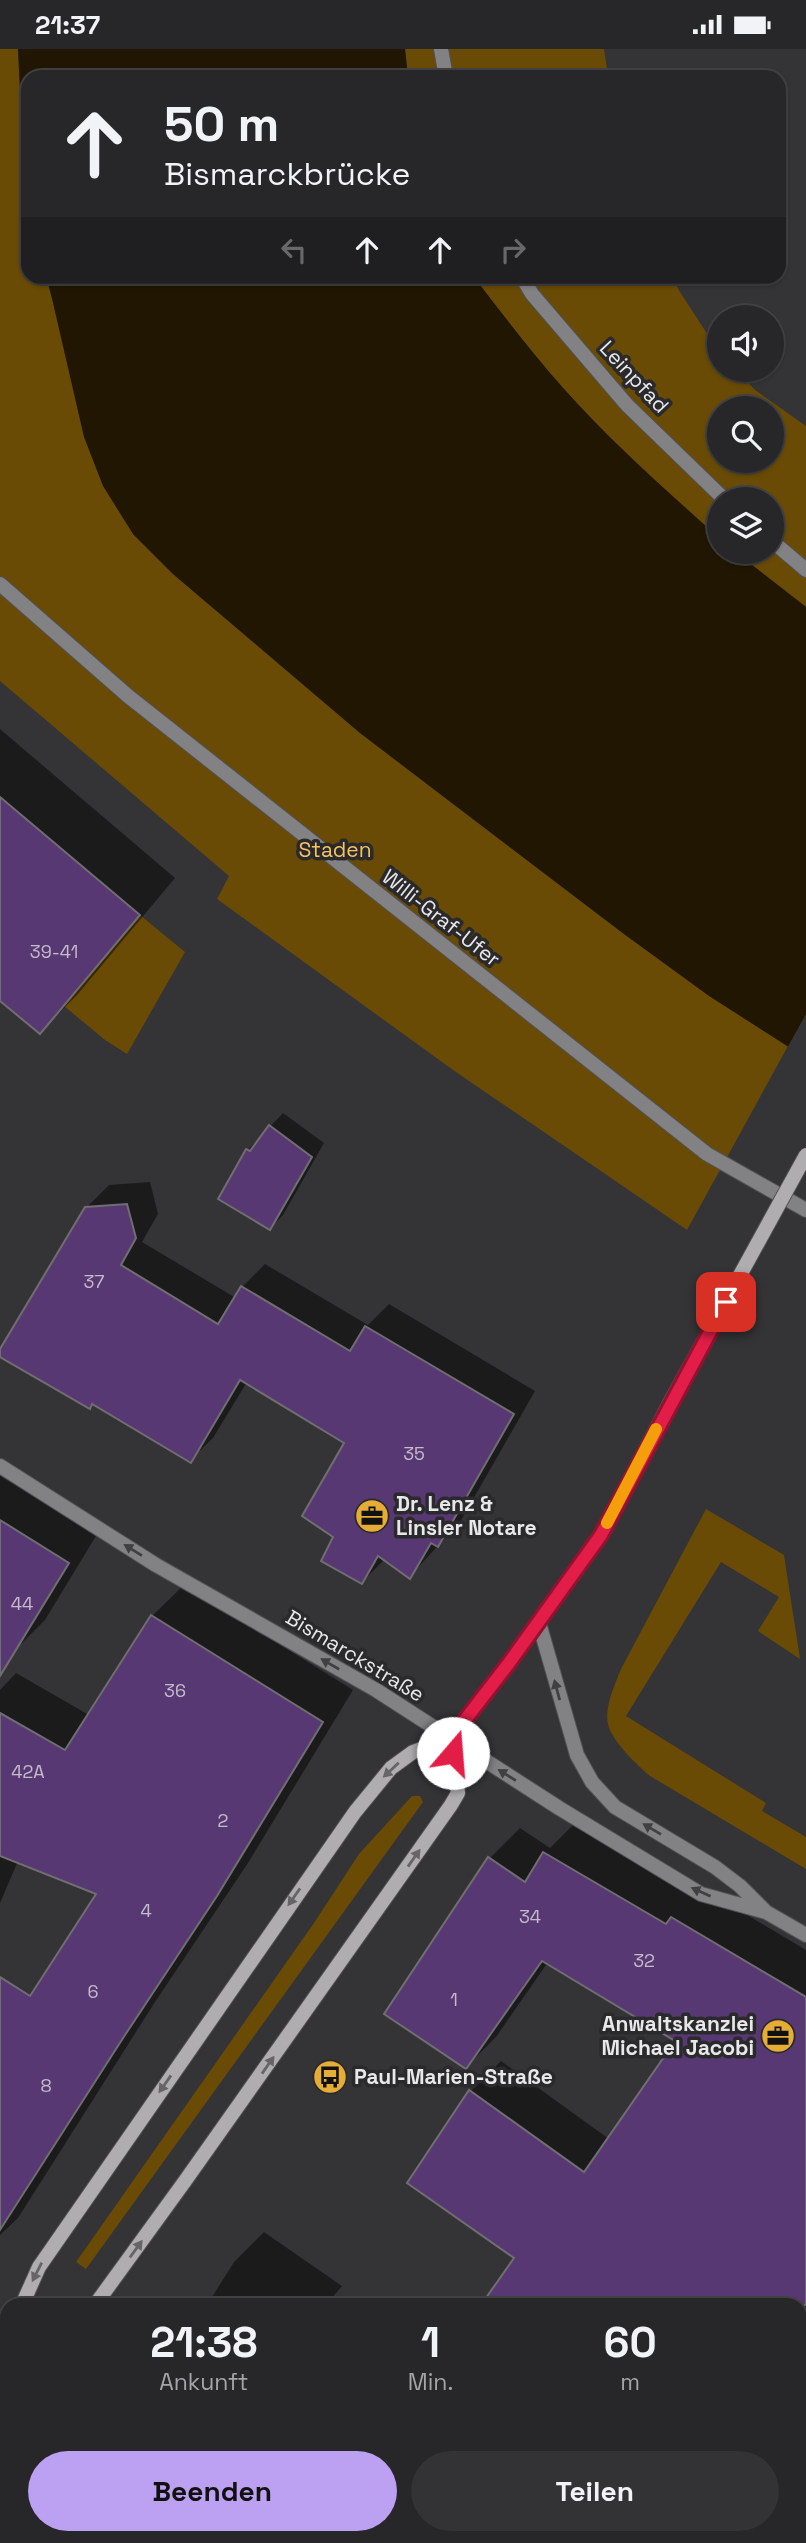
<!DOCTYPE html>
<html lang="de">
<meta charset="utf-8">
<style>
:root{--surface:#272628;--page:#333234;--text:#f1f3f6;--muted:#a4a5a8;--line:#434345;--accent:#bca0f2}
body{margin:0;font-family:"Space Grotesk",sans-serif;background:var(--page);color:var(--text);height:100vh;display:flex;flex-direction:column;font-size:26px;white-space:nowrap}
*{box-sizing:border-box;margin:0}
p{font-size:23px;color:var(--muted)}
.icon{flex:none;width:38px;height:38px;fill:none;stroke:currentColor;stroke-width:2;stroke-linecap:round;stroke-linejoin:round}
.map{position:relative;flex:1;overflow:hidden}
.sheet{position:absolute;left:0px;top:2249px;width:807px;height:247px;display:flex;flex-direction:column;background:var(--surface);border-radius:21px 21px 0 0;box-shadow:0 2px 5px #0004,0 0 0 2px var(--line)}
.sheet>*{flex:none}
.top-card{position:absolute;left:21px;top:21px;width:765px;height:214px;border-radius:21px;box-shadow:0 2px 5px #0004,0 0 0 2px var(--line);background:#272628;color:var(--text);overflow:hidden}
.controls{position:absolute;left:707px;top:256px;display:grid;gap:14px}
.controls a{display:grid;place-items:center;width:77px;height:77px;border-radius:50%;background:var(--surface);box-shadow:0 2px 5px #0004,0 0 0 2px var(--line);font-size:35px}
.pin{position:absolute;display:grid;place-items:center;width:60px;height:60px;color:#fff;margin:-30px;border-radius:14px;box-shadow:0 4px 10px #0006}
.me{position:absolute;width:77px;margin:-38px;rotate:18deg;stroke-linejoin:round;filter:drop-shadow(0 0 5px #0008)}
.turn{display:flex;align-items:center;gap:24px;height:147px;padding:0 28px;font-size:32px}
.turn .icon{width:91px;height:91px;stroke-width:2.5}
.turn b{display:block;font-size:49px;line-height:60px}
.lanes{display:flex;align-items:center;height:66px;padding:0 28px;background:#0003;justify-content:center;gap:35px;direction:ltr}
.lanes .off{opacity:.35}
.eta{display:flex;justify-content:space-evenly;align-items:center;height:119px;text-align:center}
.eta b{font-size:42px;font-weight:800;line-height:49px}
.primary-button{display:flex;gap:14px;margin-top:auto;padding:14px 28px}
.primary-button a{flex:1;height:80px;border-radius:42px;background:var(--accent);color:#111;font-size:28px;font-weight:800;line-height:80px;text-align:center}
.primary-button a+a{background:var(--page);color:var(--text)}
.status{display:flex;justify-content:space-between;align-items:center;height:49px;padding:0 35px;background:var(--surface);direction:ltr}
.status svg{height:19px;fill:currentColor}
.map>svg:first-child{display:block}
.green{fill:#694b05;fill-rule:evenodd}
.water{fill:#211602}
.pier{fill:#343336}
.shadow{fill:#0007}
.building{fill:#583872;stroke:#6f6e71;stroke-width:2}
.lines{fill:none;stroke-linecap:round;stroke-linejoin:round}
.service-casing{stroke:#515053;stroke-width:16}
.minor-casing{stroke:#515053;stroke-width:16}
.secondary-casing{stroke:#515053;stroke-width:16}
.primary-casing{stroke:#515053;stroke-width:19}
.service{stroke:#828183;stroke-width:14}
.minor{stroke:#828183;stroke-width:14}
.secondary{stroke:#afadb0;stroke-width:14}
.primary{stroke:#d1cfd2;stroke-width:18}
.secondary-bridge-casing{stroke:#515053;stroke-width:16;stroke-linecap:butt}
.secondary-bridge{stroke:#afadb0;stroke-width:14}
.oneway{fill:#403f41}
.oneway2{fill:#666467}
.route-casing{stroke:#92132f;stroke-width:18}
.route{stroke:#e11d48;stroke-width:12}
.slow{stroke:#f59e0b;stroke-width:12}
.labels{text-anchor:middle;stroke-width:7;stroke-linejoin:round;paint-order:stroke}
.number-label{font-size:18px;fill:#c4bbcb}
.street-label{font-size:21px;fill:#e8e7e9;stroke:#2a292b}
.park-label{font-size:21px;fill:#f6c361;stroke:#2a292b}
.poi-label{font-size:21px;font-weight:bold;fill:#e8e7e9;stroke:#2a292b;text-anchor:start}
</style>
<div class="status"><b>21:37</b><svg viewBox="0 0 49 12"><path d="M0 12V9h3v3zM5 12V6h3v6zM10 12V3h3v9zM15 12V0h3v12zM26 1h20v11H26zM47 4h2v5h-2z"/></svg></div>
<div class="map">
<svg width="806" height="2494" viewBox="0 0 806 2494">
<rect width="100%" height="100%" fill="#343336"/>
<path class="green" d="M0 0H18L21 60 28 106V228H47L49 240 133 485 173 525 360 684 624 885 709 946 788 997 687 1181 453 1021 217 850 229 827 0 632Z
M405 0H604L608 28H408Z
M474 228H672L680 243 719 303V320H735L755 341 806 377V558L734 502H772V450H719V489C666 441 612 394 564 340 532 304 503 266 474 228ZM719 359H772V411H719Z
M140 866 185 903 127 1005 105 991 64 957Z
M706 1460 784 1506 800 1610 758 1582 779 1548 721 1513 626 1667 766 1754 762 1762 806 1788V1820L650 1727C637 1716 611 1691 608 1675 604 1659 615 1635 621 1620Z
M412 1747H420L423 1753 86 2220 76 2213 314 1874 359 1805Z"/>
<path class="water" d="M18 0H405L408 28H28V106L21 60Z
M47 228H474C503 266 532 304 564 340 612 394 666 441 719 489V502H734L806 558V1009L709 947 624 885 360 684 173 525 133 485 103 437 84 388Z"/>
<path class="pier" d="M806 965V1012L786 1001Z"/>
<path class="shadow" d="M0 680 175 829 77 946 40 983 0 950Z
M283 1064 324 1094 283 1166 270 1179 220 1150 248 1101Z
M150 1133 158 1165 142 1193 236 1249 242 1238 265 1215 368 1276 389 1255 535 1342 460 1473 410 1527 385 1510 362 1533 336 1487 346 1393 247 1333 213 1389 190 1411 93 1354 89 1358 0 1306 86 1159 109 1136Z
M0 1421 99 1482 45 1571 14 1602 0 1594Z
M184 1536 353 1641 248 1814 155 1953 18 2169 0 2186V2027L99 1844 18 1812 0 1854V1641L16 1624 89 1666 152 1567Z
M575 1774 702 1839 806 1901V2494L798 2488 800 2256 517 2208 410 2133 471 2042 501 2012 609 2090 678 1991 548 1913 496 1988 466 2018 386 1965 490 1809 520 1779 550 1799Z
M264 2183 342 2237 326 2256H207L234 2213Z
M7 2420V2488H207L215 2494H0V2426Z
M384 2488H718L715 2494H392Z"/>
<path class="building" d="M0 748 140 866 40 985 0 952Z
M269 1076 312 1108 270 1181 218 1150 246 1100 250 1102Z
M127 1155 136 1189 121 1216 218 1275 241 1237 350 1302 365 1277 514 1365 438 1498 431 1494 410 1530 378 1507 362 1535 321 1512 333 1488 302 1467 344 1394 240 1331 191 1414 92 1355 90 1360 0 1308V1300L85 1158Z
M0 1471 69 1514 0 1627Z
M151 1566 323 1673 217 1847 125 1986 0 2181V1928L30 1947 96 1845 0 1807V1664L65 1701Z
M543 1803 666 1875 671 1868 806 1948V2256H481L514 2209 407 2134 469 2041 584 2123 675 1992 542 1912 466 2020 384 1965 488 1808 525 1833Z"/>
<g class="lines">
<g class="service-casing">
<path id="service" d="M441 0 446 28
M522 228 532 245 627 356 724 450
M772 492 806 521
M0 535 128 647 707 1105 806 1161"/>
</g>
<g class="minor-casing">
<path id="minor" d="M0 1417 156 1516 376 1641 559 1759 701 1845 766 1863
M539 1574 577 1706 592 1733 615 1758 715 1818 740 1837 766 1863 806 1886"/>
</g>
<g class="secondary-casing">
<path id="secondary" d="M22 2256 39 2218 355 1763 391 1719 413 1703 451 1689 509 1614 601 1486 672 1350
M95 2256 185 2132 451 1756 458 1744 451 1689
M0 2312 7 2294"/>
</g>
<g class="primary-casing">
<path id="primary" d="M0 2314 7 2319
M241 2488 248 2494"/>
</g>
<use href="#service" class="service"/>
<use href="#minor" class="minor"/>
<use href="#secondary" class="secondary"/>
<use href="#primary" class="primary"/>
<g class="secondary-bridge-casing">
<path id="secondary-bridge" d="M672 1350 806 1106"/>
</g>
<use href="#secondary-bridge" class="secondary-bridge"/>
</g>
<defs><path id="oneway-solid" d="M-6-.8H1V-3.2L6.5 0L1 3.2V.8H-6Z" transform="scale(1.75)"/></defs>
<g class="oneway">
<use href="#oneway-solid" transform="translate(133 1501) rotate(-148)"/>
<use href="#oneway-solid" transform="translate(330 1615) rotate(-150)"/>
<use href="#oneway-solid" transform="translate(557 1641) rotate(-105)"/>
<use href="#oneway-solid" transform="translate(507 1726) rotate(-148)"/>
<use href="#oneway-solid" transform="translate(652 1780) rotate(-149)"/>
<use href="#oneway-solid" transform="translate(701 1843) rotate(-156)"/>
</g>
<g class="oneway2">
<use href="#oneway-solid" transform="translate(391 1721) rotate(137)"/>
<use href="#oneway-solid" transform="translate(414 1809) rotate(-55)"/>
<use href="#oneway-solid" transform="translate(294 1848) rotate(125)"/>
<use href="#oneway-solid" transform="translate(268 2016) rotate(-55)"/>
<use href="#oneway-solid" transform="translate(165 2035) rotate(125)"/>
<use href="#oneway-solid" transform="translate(136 2200) rotate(-54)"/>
<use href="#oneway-solid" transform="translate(37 2223) rotate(117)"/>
</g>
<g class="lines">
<g class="route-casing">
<path id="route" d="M453 1704 451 1689 509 1614 601 1486 726 1253"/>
</g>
<use href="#route" class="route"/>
<path class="slow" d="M607 1474 656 1380"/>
</g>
<defs>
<g id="office-disc" transform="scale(1.75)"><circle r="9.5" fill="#e5ad35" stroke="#2a292b"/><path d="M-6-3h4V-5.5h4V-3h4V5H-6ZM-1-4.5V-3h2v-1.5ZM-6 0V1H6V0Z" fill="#111"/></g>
<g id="bus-disc" transform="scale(1.75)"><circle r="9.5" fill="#e5ad35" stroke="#2a292b"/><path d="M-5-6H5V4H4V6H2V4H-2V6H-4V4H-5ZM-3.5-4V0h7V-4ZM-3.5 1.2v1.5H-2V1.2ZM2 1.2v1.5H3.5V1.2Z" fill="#111"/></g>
</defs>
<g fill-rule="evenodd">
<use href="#office-disc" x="372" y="1467"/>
<use href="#office-disc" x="778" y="1987"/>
<use href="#bus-disc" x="330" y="2028"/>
</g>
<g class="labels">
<g class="number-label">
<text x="54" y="909">39-41</text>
<text x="94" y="1239">37</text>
<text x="414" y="1411">35</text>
<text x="22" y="1561">44</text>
<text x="175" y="1648">36</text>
<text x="28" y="1729">42A</text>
<text x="223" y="1778">2</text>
<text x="146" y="1868">4</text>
<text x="530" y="1874">34</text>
<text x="644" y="1918">32</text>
<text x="93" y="1949">6</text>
<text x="454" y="1957">1</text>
<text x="46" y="2043">8</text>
</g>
<g class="street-label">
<text transform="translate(634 328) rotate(47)" y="7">Leinpfad</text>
<text transform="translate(441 869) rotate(38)" y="7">Willi-Graf-Ufer</text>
<text transform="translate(355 1607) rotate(31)" y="7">Bismarckstraße</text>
</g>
<g class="park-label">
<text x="335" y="808">Staden</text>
</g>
<g class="poi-label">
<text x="396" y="1462">Dr. Lenz &amp;<tspan x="396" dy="24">Linsler Notare</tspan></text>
<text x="754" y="1982" text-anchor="end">Anwaltskanzlei<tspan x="754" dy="24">Michael Jacobi</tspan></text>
<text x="354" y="2035">Paul-Marien-Straße</text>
</g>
</g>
</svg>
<div class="controls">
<a><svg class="icon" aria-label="sound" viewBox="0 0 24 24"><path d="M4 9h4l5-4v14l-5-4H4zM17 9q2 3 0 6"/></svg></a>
<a><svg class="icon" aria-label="search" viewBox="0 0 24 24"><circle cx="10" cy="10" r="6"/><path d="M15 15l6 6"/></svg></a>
<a><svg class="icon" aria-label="layers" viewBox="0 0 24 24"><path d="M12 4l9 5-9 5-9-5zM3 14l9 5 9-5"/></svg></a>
</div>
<div class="pin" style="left:726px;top:1253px;background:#d93025"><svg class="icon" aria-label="arrive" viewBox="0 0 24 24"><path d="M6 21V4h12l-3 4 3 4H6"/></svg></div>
<svg class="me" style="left:453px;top:1704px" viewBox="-20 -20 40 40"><circle r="19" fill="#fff"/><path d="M0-13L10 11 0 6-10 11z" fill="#e11d48"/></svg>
<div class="top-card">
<div class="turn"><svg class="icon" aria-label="ahead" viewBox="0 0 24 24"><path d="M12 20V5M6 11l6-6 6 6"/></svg><div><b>50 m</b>Bismarckbrücke</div></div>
<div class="lanes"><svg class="icon off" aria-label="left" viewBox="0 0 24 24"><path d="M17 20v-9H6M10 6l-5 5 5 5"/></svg><svg class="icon" aria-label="ahead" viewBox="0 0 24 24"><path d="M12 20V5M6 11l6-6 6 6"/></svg><svg class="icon" aria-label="ahead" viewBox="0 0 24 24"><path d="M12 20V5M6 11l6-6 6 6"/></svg><svg class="icon off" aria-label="right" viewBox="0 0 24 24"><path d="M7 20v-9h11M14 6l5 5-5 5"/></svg></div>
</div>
<section class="sheet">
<div class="eta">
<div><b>21:38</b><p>Ankunft</p></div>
<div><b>1</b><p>Min.</p></div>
<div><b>60</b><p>m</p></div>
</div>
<div class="primary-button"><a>Beenden</a><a>Teilen</a></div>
</section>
</div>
